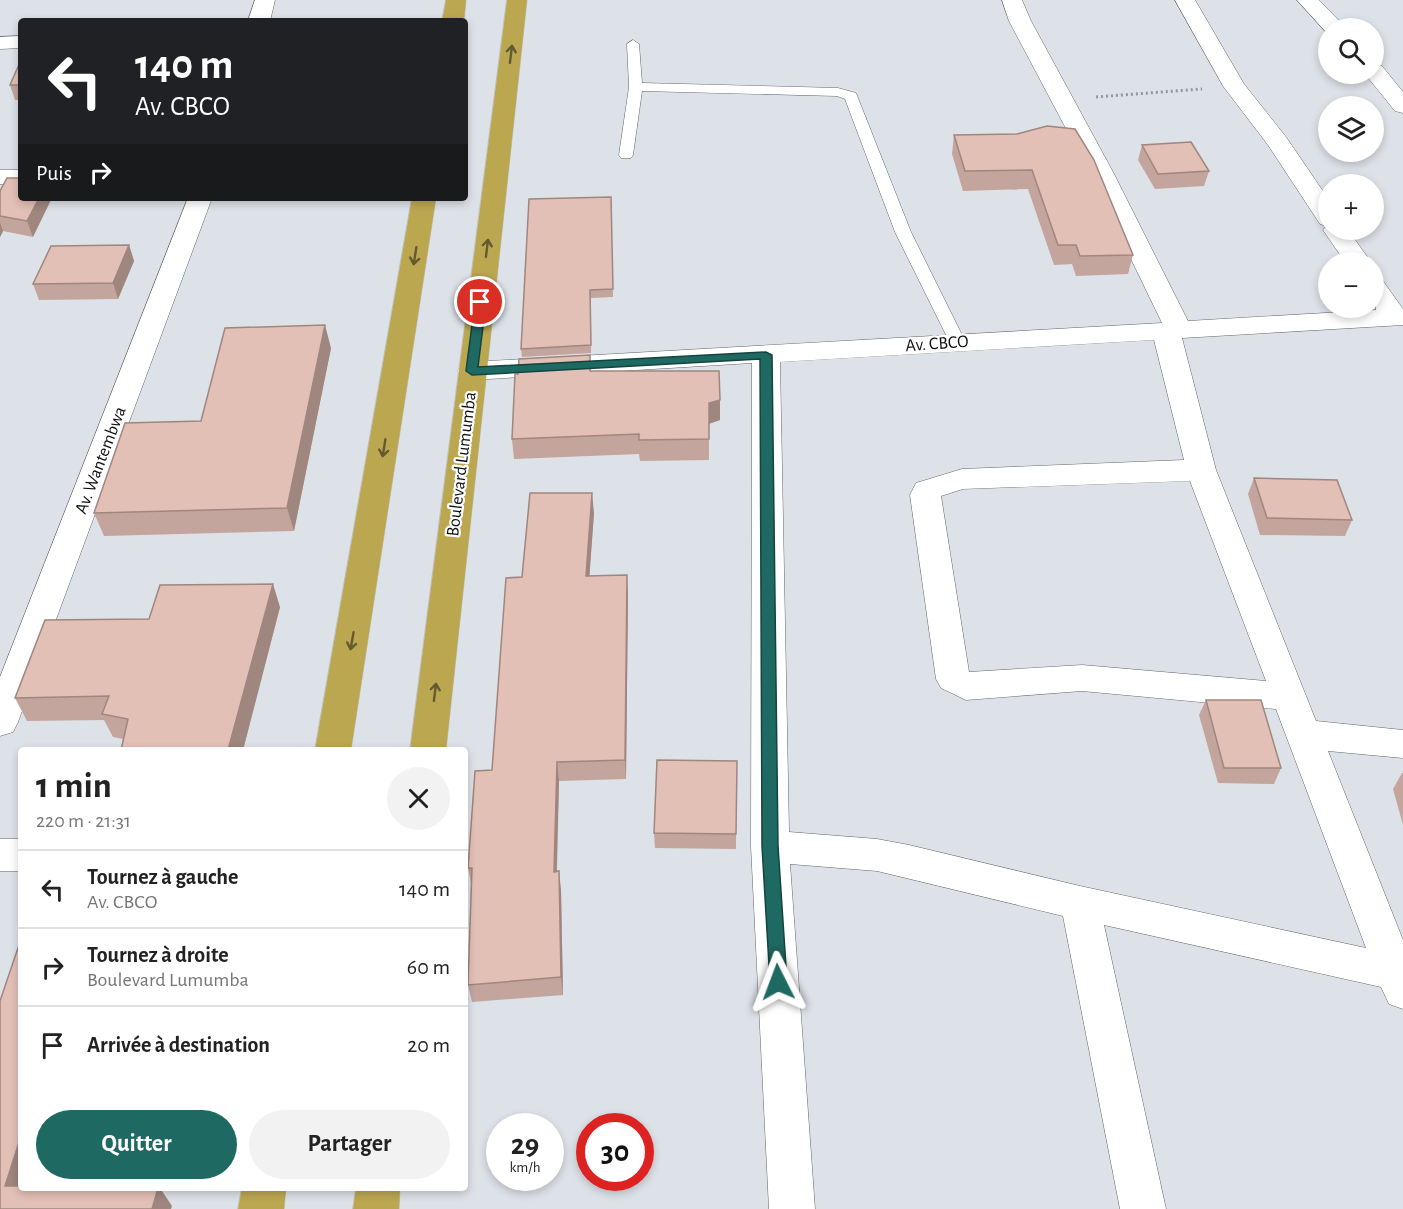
<!DOCTYPE html>
<html lang="fr">
<meta charset="utf-8">
<style>
:root{--surface:#fff;--page:#f2f2f2;--text:#222;--muted:#767676;--line:#e0e0e0;--accent:#1e6961}
body{margin:0;font-family:"Alegreya Sans",sans-serif;background:var(--page);color:var(--text);height:100vh;display:flex;flex-direction:column;font-size:22px;white-space:nowrap}
*{box-sizing:border-box;margin:0}
p{font-size:20px;color:var(--muted)}
.icon{flex:none;width:33px;height:33px;fill:none;stroke:currentColor;stroke-width:2;stroke-linecap:round;stroke-linejoin:round}
.map{position:relative;flex:1;overflow:hidden}
.drawer{position:absolute;left:18px;top:747px;width:450px;height:444px;display:flex;flex-direction:column;background:var(--surface);border-radius:6px;box-shadow:0 3px 9px #0003}
.drawer>*{flex:none}
.guide{position:absolute;left:18px;top:18px;width:450px;height:183px;border-radius:6px;box-shadow:0 3px 9px #0003;background:#202124;color:#fff;overflow:hidden}
.tools{position:absolute;left:1318px;top:18px;display:grid;gap:12px}
.tools a{display:grid;place-items:center;width:66px;height:66px;border-radius:50%;background:var(--surface);box-shadow:0 3px 9px #0003;font-size:30px}
.speed{position:absolute;left:486px;top:1113px;display:flex;gap:12px;font-size:30px;font-weight:700;text-align:center}
.speed>*{display:grid;place-content:center;width:78px;height:78px;border-radius:50%;background:var(--surface);box-shadow:0 3px 9px #0003;line-height:1}
.speed small{font-size:15px;font-weight:400}
.speed .limit{border:9px solid #d22;background:#fff;color:#111}
.pin{position:absolute;display:grid;place-items:center;width:51px;height:51px;color:#fff;margin:-26px;border:3px solid #fff;border-radius:50%;box-shadow:0 2px 6px #0007}
.me{position:absolute;width:66px;margin:-33px;rotate:357deg;stroke-linejoin:round;filter:drop-shadow(0 0 4px #0008)}
.turn{display:flex;align-items:center;gap:21px;height:126px;padding:0 18px;font-size:27px}
.turn .icon{width:78px;height:78px;stroke-width:2.5}
.turn b{display:block;font-size:42px;line-height:51px}
.then{display:flex;align-items:center;height:57px;padding:0 18px;background:#0003;gap:12px;font-size:22px}
.round{display:grid;place-items:center;flex:none;width:63px;height:63px;border-radius:32px;background:var(--page)}
.summary{display:flex;align-items:center;justify-content:space-between;height:102px;padding:0 18px}
h1{font-size:36px;font-weight:700;line-height:45px}
.action{display:flex;gap:12px;margin-top:auto;padding:12px 18px}
.action a{flex:1;height:69px;border-radius:36px;background:var(--accent);color:#fff;font-size:24px;font-weight:700;line-height:69px;text-align:center}
.action a+a{background:var(--page);color:var(--text)}
ul{padding:0;list-style:none}
li{display:flex;align-items:center;gap:18px;height:78px;padding:0 18px;border-top:2px solid var(--line)}
li div{flex:1}
li b{display:block;font-size:22px}
li em{font-style:normal}
.map>svg:first-child{display:block}
.lines{fill:none;stroke-linecap:round;stroke-linejoin:round}
.lane-casing{stroke:#62656a;stroke-width:1}
.street-casing{stroke:#62656a;stroke-width:1}
.highway-casing{stroke:#c0c0c1;stroke-width:1}
.path{stroke:#93969b;stroke-width:3;stroke-dasharray:2 3;stroke-linecap:butt}
.lane{fill:#fff;fill-rule:evenodd}
.street{fill:#fff;fill-rule:evenodd}
.highway{fill:#bca751;fill-rule:evenodd}
.wall{fill:#c3a59d}
.shaded-wall{fill:#9f867f}
.building{fill:#e3c0b6;stroke:#9f867f;stroke-width:1.5}
.oneway{stroke:#645a30}
.route{fill:#1e6961;stroke:#14443f;stroke-width:1.5}
.labels{text-anchor:middle;stroke-width:4.5;stroke-linejoin:round;paint-order:stroke}
.street-label{font-size:18px;fill:#0c0e10;stroke:#fff}
</style>
<div class="map">
<svg width="1403" height="1209" viewBox="0 0 1403 1209">
<rect width="100%" height="100%" fill="#dde1e8"/>
<g class="lines">
<g class="lane-casing">
<path id="lane" d="M633 40 639 44 642 83 838 88 856 93 911 232 965 341 963 345H951L949 341 895 232 845 99 837 96 642 91 633 155 631 158H621L619 155 629 87 627 44Z"/>
</g>
<g class="street-casing">
<path id="street" d="M255 0H275L270 21H248Z
M1002 0H1022L1031 21 1113 172 1188 321 1376 310 1374 279 1383 281 1403 309V325L1182 338 1216 470 1316 721 1403 730V758L1328 751 1403 940V1009L1389 1004 1381 987 1104 925 1166 1209H1120L1063 916 877 871 790 864 815 1209H769L751 846 752 363 472 380 462 377 458 371 462 365 472 362 1162 323 1089 172 1009 21ZM1154 340 1184 460 962 469 916 483 910 495 936 679 941 688 966 700 1082 691 1276 709 1366 948 1080 886 909 845 877 839 789 832 780 362ZM1190 481 1266 681 1082 665 969 672 941 496 963 489Z
M1175 0H1195L1244 84 1286 137 1329 200V230H1348L1371 262H1345L1323 230 1326 226 1320 224 1268 145 1223 86Z
M1297 0H1319L1346 28H1329L1327 33Z
M21 36V48L0 49V37Z
M1374 64 1382 66 1403 92V113L1395 111 1365 74H1374Z
M0 170H21V184H0Z
M188 198H212L18 722 13 732 0 736V677Z
M0 839H21V871H0Z"/>
</g>
<g class="highway-casing">
<path id="highway" d="M446 0H466L464 21H442Z
M507 0H527L446 750H410Z
M412 198H436L351 750H315Z
M242 1188H286L284 1209H238Z
M356 1188H400L399 1209H353Z"/>
</g>
<path class="path" d="M1096 97 1202 89"/>
<use href="#lane" class="lane"/>
<use href="#street" class="street"/>
<use href="#highway" class="highway"/>
</g>
<path class="wall" d="M21 60V100H15L10 85Z
M1017 134 1133 255 1128 274 1076 276 1072 264 1054 265 1028 189 963 191 952 154 954 135Z
M1142 145 1209 171 1204 186 1155 189 1138 160Z
M21 178 33 237 3 231 0 237V191Z
M611 197 613 297 591 298V353L522 357 521 349Z
M129 245 134 261 118 299 39 300 33 284Z
M331 348 294 531 104 536 94 513 201 421Z
M590 355 591 371 720 400V420L709 424V460L640 461 639 454 514 459 512 439 518 374Z
M1254 478 1352 520 1345 536 1260 535 1248 494Z
M594 513 589 576 628 595 626 779 559 781 557 872 561 890 563 995 472 1002 468 985 471 883 468 868 492 770 522 577Z
M280 607 243 750H121L123 739 113 737 104 720 27 721 15 698 149 619Z
M1206 700 1281 768 1274 784 1218 783 1199 715Z
M1402 773H1403V825L1393 789Z
M654 833 736 834V849L655 848Z"/>
<path class="shaded-wall" d="M39 198H52L33 237 27 221Z
M0 222 3 231 0 237Z
M129 245 134 261 118 299 113 283Z
M325 325 331 348 294 531 287 508Z
M720 400V420L708 424 709 403Z
M592 493 594 513 588 596 586 576Z
M627 575 628 595 626 779 625 760Z
M273 584 280 607 243 750H228Z
M557 762 559 781 556 890 554 872Z
M559 871 561 890 563 995 561 977Z
M21 1136V1188L5 1186Z
M158 1188H160L172 1206 171 1209H152Z"/>
<path class="building" d="M21 60V85H10Z
M1047 126 1075 129 1094 160 1133 255 1080 256 1076 245H1058L1032 170 965 171 954 135 1017 134Z
M1191 142 1209 171 1158 174 1142 145Z
M7 178H21V198H39L27 221 0 216V191Z
M611 197 613 289 590 290 591 345 521 349 529 199Z
M129 245 113 283 33 284 51 246Z
M325 325 287 508 94 513 125 423 201 421 225 328Z
M590 355V371H719L720 400 709 403V439L639 440V434L512 439 515 374H518L519 359Z
M1254 478 1337 480 1352 520 1267 518Z
M530 493H592L586 576 627 575 625 760 557 762 554 872 559 871 561 977 468 985 472 868H468L475 771 492 770 506 578 522 577Z
M273 584 228 750H121L128 719 102 714 109 696 15 698 45 620 149 619 160 585Z
M1206 700H1261L1281 768H1224Z
M657 760 737 761 736 834 654 833Z
M21 939V1136L5 1186H21V1188H158L152 1209H0V1001Z"/>
<defs><path id="oneway-shaft" d="M-6 0H5M1.5-3L5.5 0L1.5 3" fill="none" stroke-width="1.6" stroke-linecap="round" stroke-linejoin="round" transform="scale(1.5)"/></defs>
<g class="oneway">
<use href="#oneway-shaft" transform="translate(511 54) rotate(-83)"/>
<use href="#oneway-shaft" transform="translate(487 248) rotate(-83)"/>
<use href="#oneway-shaft" transform="translate(415 256) rotate(99)"/>
<use href="#oneway-shaft" transform="translate(384 448) rotate(99)"/>
<use href="#oneway-shaft" transform="translate(352 641) rotate(100)"/>
<use href="#oneway-shaft" transform="translate(435 692) rotate(-83)"/>
</g>
<path class="route" d="M480 298 486 302 478 367 766 352 772 355 778 846 787 982 784 987 778 989 772 987 770 982 762 846 760 359 472 375 466 371 475 302Z"/>
<g class="labels">
<g class="street-label">
<text transform="translate(937 343) rotate(-4)" y="6">Av. CBCO</text>
<text transform="translate(100 460) rotate(-69)" y="6">Av. Wantembwa</text>
<text transform="translate(461 464) rotate(-83)" y="6">Boulevard Lumumba</text>
</g>
</g>
</svg>
<div class="tools">
<a><svg class="icon" aria-label="search" viewBox="0 0 24 24"><circle cx="10" cy="10" r="6"/><path d="M15 15l6 6"/></svg></a>
<a><svg class="icon" aria-label="layers" viewBox="0 0 24 24"><path d="M12 4l9 5-9 5-9-5zM3 14l9 5 9-5"/></svg></a>
<a>+</a>
<a>−</a>
</div>
<div class="speed"><div>29<small>km/h</small></div><div class="limit">30</div></div>
<div class="pin" style="left:480px;top:302px;background:#d93025"><svg class="icon" aria-label="arrive" viewBox="0 0 24 24"><path d="M6 21V4h12l-3 4 3 4H6"/></svg></div>
<svg class="me" style="left:778px;top:982px" viewBox="-20 -20 40 40"><path d="M0-17L14 15 0 8-14 15z" fill="#1e6961" stroke="#fff" stroke-width="4"/></svg>
<div class="guide">
<div class="turn"><svg class="icon" aria-label="left" viewBox="0 0 24 24"><path d="M17 20v-9H6M10 6l-5 5 5 5"/></svg><div><b>140 m</b>Av. CBCO</div></div>
<div class="then">Puis<svg class="icon" aria-label="right" viewBox="0 0 24 24"><path d="M7 20v-9h11M14 6l5 5-5 5"/></svg></div>
</div>
<section class="drawer">
<div class="summary"><div><h1>1 min</h1><p>220 m · 21:31</p></div><a class="round"><svg class="icon" aria-label="close" viewBox="0 0 24 24"><path d="M6 6l12 12M18 6L6 18"/></svg></a></div>
<ul>
<li><svg class="icon" aria-label="left" viewBox="0 0 24 24"><path d="M17 20v-9H6M10 6l-5 5 5 5"/></svg><div><b>Tournez à gauche</b><p>Av. CBCO</p></div><em>140 m</em></li>
<li><svg class="icon" aria-label="right" viewBox="0 0 24 24"><path d="M7 20v-9h11M14 6l5 5-5 5"/></svg><div><b>Tournez à droite</b><p>Boulevard Lumumba</p></div><em>60 m</em></li>
<li><svg class="icon" aria-label="arrive" viewBox="0 0 24 24"><path d="M6 21V4h12l-3 4 3 4H6"/></svg><div><b>Arrivée à destination</b></div><em>20 m</em></li>
</ul>
<div class="action"><a>Quitter</a><a>Partager</a></div>
</section>
</div>
